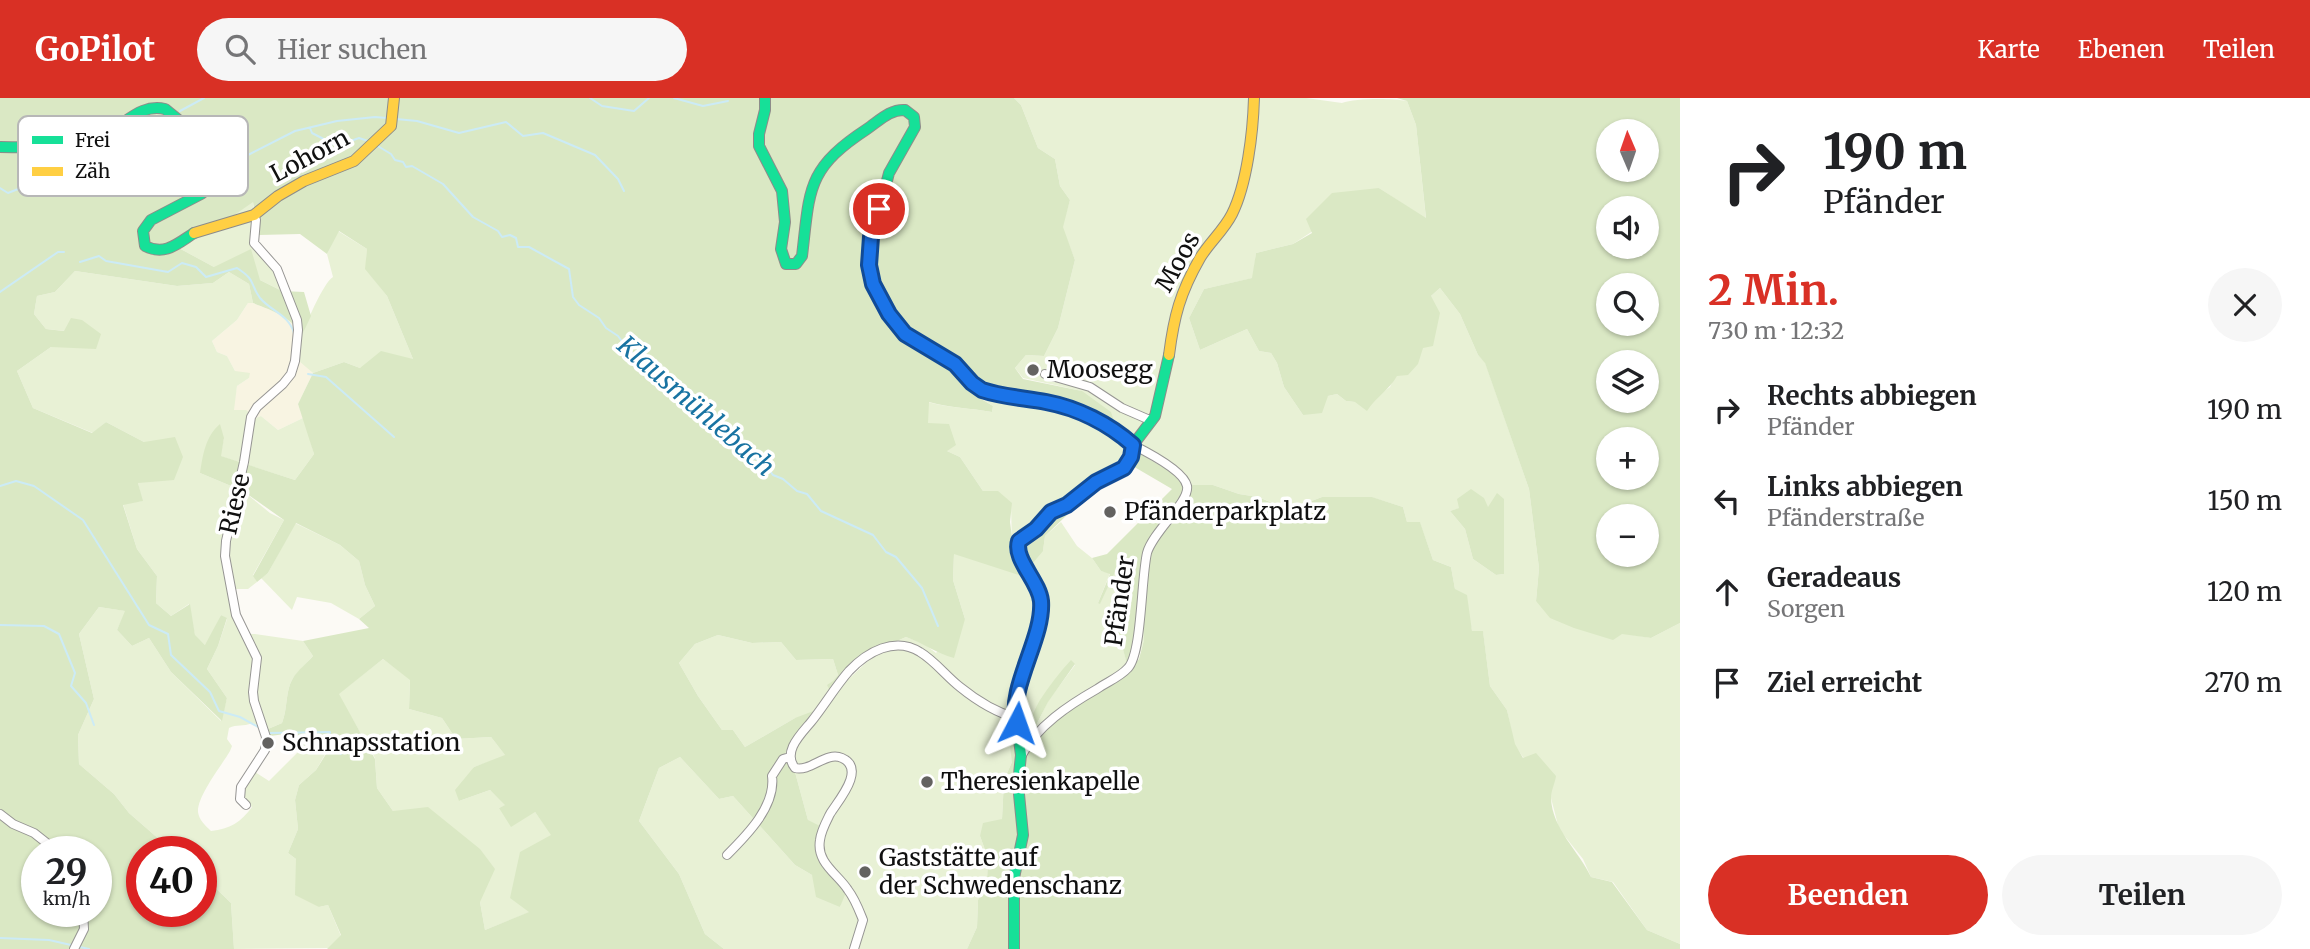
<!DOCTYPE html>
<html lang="de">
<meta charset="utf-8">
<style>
:root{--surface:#fff;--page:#f6f6f6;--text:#202124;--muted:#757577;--accent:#d93025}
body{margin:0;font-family:Merriweather,serif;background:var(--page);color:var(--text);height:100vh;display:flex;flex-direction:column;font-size:26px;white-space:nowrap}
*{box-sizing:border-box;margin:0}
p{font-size:23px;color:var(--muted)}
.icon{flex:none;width:38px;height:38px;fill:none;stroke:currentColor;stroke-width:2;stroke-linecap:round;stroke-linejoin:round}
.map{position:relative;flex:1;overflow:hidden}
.sheet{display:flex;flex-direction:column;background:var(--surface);width:630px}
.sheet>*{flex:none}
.guide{background:#fff;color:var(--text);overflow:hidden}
.needle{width:46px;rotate:358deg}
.controls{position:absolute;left:1596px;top:21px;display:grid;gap:14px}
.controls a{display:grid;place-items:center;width:63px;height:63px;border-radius:50%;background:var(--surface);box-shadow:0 2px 5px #0004;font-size:35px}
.speed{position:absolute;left:21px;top:738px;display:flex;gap:14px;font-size:35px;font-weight:700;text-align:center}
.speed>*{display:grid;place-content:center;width:91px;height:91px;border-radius:50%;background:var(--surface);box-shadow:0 2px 5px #0004;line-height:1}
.speed small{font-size:18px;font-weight:400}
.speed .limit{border:10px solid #d22;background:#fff;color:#111}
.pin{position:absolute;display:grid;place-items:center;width:60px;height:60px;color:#fff;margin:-30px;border:4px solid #fff;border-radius:50%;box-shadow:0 2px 7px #0007}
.me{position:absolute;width:77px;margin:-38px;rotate:4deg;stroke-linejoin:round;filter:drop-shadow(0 0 5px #0008)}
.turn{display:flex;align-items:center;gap:24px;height:147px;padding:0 28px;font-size:32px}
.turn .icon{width:91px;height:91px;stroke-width:2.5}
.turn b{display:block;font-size:49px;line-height:60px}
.round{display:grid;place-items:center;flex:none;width:74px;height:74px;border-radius:37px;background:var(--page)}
.headline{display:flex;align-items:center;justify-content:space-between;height:119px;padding:0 28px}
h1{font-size:42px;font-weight:700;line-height:52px;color:var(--accent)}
.cta{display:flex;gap:14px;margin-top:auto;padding:14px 28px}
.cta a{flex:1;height:80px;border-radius:42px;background:var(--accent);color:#fff;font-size:28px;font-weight:700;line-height:80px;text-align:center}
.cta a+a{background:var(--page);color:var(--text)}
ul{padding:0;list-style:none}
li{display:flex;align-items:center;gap:21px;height:91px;padding:0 28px}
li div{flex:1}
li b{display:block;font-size:26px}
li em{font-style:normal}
header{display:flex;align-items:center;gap:42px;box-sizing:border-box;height:98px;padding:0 35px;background:var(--accent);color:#fff}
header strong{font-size:33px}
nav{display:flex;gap:38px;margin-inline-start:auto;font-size:24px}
.search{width:490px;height:63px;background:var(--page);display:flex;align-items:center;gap:18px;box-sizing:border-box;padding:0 24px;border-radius:38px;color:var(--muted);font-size:26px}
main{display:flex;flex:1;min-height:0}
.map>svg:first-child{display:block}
.farmland{fill:#f8f4e2}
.green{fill:#e8f1d5;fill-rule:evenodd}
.forest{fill:#dae8c4;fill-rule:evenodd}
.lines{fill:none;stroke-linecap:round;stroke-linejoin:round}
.stream{stroke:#ccebf6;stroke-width:2}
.street-casing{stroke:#969593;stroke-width:10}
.fast-casing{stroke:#8d8c8a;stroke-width:12}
.slow-casing{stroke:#8d8c8a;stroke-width:12}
.street{stroke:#fffefe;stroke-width:8}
.fast{stroke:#16e098;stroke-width:10}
.slow{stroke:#ffcf43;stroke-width:10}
.route-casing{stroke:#114b97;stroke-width:18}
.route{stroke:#1a73e8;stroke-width:12}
.poi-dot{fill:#636260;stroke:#fff;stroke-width:2.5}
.labels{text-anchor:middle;stroke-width:7;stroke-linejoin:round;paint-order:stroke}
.street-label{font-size:24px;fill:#101010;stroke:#fff}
.poi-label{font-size:24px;fill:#101010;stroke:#fff;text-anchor:start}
.water-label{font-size:26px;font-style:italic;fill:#1873a2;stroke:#fff}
.key{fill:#fff;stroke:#b7b7b7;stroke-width:2}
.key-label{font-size:19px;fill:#101010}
</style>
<header>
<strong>GoPilot</strong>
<div class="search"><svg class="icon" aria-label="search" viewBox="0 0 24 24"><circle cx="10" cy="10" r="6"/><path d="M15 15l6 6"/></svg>Hier suchen</div>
<nav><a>Karte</a><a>Ebenen</a><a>Teilen</a></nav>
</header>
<main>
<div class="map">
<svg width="1680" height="851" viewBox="0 0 1680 851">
<rect width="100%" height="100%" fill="#fcfaf5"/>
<path class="farmland" d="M248 205H253L285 218 294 225 302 237 300 245 308 269 313 275 298 306 303 320 278 332 261 318 256 320 233 312 237 288 249 280 235 273 227 258 217 254 212 243 237 222Z"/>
<path class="green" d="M1014 0H1306L1342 5C1355 0 1392 0 1407 3L1416 27 1426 121 1379 90 1293 146 1256 155 1253 180 1204 191 1189 220 1200 252 1247 231 1259 253 1271 255 1277 265 1284 289 1303 317 1328 298 1337 296 1346 303 1355 304 1376 299 1390 289 1431 198 1440 190 1460 216 1478 257 1485 264 1529 391 1539 470 1536 503 1622 535 1651 540 1680 525V846L1647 832 1613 784 1591 779 1583 761 1559 731 1551 700 1514 646 1507 612 1490 588 1483 534 1472 533 1469 519 1455 491 1451 469 1433 462 1420 425 1407 424 1403 409 1371 399H1322L1301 407 1283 409 1258 399 1239 396 1213 387H1193L1137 354 1127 373 1105 387 1067 417 1056 414 1030 438 1012 447 1011 405 983 393 960 359 947 353 928 326V304C949 310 970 310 992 314L993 308 973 295 985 289 1082 293 1023 280 1015 270 1026 257 1044 258 1058 230 1075 162 1062 129 1070 102 1060 88 1055 61 1038 50 1021 7ZM1504 401V476L1496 477 1473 461 1465 431 1450 413 1460 410H1488Z
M253 103 257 145 281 173 282 193 260 182 214 169 177 149 226 123Z
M338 133 367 151 366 171 387 198 413 261 360 270 344 264 313 275 299 263C299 255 299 247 301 240 305 228 323 185 333 179L327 156Z
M75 173 177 188 213 185 229 174 249 186 253 205H248L237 222 212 243 217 254 227 258 235 273 250 275 249 280 237 288 234 312H246L256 320 261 318 278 332 303 320 305 323 314 356 295 382 220 358 224 340 200 375 243 393 270 415 284 422 253 477 257 484 248 491H230L243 536H255L303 543 313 558C307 565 299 572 293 580 285 593 288 610 282 625L268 631 252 625C243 629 237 626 229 630L227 641 232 648 230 653C222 667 197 698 198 714 199 722 205 727 211 733 230 731 241 724 252 709L242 699 246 686 255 674 269 683 301 651 326 655 316 672 299 687 295 702 298 731 288 755 296 761 319 809 328 807 341 838 329 850 234 851 231 805 202 777 201 754H191L189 749 160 742 129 715 114 696 79 666 78 637 94 601 79 536 99 509 126 513 117 532 132 548 149 540 171 574 221 623 227 600 207 571 218 548 227 521 221 517 206 548 195 538 189 506 171 518 156 505 157 478 137 451 123 406 142 403 138 385 144 344 106 324 93 335 33 310 17 273 51 249 65 233 46 231 34 216 37 198 55 194Z
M1061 424 1077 448 1092 460 1101 473 1110 475 1098 505H1100L1116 472 1126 477 1129 483 1117 522 1105 541 1122 548 1127 565 1143 521 1144 542 1138 561 1119 582 1092 597 1031 638 1048 603 1075 567 1071 563 1012 664 1004 682 1002 721 980 738 988 760 987 782 978 802 977 829 967 851H724L705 836 679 776 639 723 659 670 680 659 719 701 733 698 795 767 812 777 840 809 842 802 808 722 795 674 784 660 787 651 800 637 795 620 745 649 733 632H722L698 598 679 565 695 546 718 537 752 545 781 544 796 562 833 561 838 577 833 584 841 588 883 549 906 539 923 545 936 555 965 521 953 482 954 456 1043 453 1045 438Z
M295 425 340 447 359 463 365 487 375 508 359 521 331 505 297 499 292 512 261 480 268 475Z
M383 561 410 581 409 611 442 620 456 641 491 639 506 658 474 669 459 703 490 692 506 707 499 710 535 714 552 737 530 814 485 832 480 804 393 713 377 690 375 660 338 596Z"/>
<path class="forest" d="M0 0H1014L1021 7 1038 50 1055 61 1060 88 1070 102 1063 129 1075 162 1058 230 1044 258 1026 257 1015 270 1023 281 1082 293 1111 314 1116 329 985 289 973 296 993 308 992 314C970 310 950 310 929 304L928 325 949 326 956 347 947 353 960 359 983 393H998L1012 405 1010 424 1013 447 1030 438 1056 414 1067 417 1045 438 1043 453 1022 478 954 456 953 482 965 521 954 560C936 555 923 545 906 539L883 549 831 595 827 587 833 583 838 577 833 561 796 562 781 544 752 545 718 537 695 546 679 565 698 598 722 632H733L745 649 795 620 824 609 787 651 784 660 795 674 808 722 822 729 817 745 847 792 840 809 816 799 812 777 795 767 733 698 719 701 680 659 659 670 639 723 679 776 705 836 724 851H327L341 837 328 807 319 809 295 797 296 761 288 755 298 731 295 702 299 687 316 672 326 656 301 651 285 636 270 638 268 631 282 625C288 610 285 593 293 580 298 572 307 565 313 558L303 543 369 530 359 521 375 508 365 487 359 463 340 447 296 425 268 475 257 484 253 478 284 422 243 393 200 375C203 357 205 339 220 326L224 340 221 358 295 382 314 356 298 306 313 275 344 264 360 270 381 253 413 261 387 198 365 171 367 151 339 133 327 156 300 136 259 137 253 104 226 123 177 149 214 169 251 151 260 182 282 193 304 194 311 218 302 237C290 218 273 213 253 205L249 186 229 174 213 185 177 188 75 173 55 194 37 198 34 216 46 231 64 233 71 220 82 222 101 236 96 251 51 249 17 273 33 310 92 335 106 324 144 344 175 339 183 359 174 382 138 385 143 403 123 407 137 451 157 478 156 505 171 518 190 506 195 537 205 547 221 517 227 520 218 548 207 571 227 600 222 623 171 574 149 540 132 548 117 532 125 513 99 509 79 536 94 601 78 637 79 666 114 696 129 715 160 742 189 750 191 754H142V814H201V776L231 805 234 851H0ZM383 561 410 582 409 611 442 620 456 641 491 639 505 657 474 669 455 692 459 703 490 692 505 707 499 710 511 729 535 714 551 737 520 754 510 800 529 814 485 832 480 804 495 771 480 751 428 709 393 713 377 690 375 661 339 596ZM37 754H96V814H37Z
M1397 0H1680V525L1651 540 1622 536 1613 542 1574 530 1550 520 1536 503 1539 470 1529 391 1485 265 1478 257 1460 216 1440 190 1431 198 1440 215 1433 248 1423 250 1418 266 1408 277 1397 278C1389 292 1376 299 1367 313L1355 304 1346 303 1337 296 1328 298 1322 315 1303 317 1284 289 1277 265 1271 255 1259 253 1247 231 1200 252 1189 220 1204 191 1252 180 1256 155 1293 146 1312 135 1306 121 1332 95 1379 90 1426 120 1416 27 1407 3ZM1608 33H1647V72H1608ZM1608 110H1647V149H1608ZM1608 187H1647V226H1608ZM1608 264H1647V303H1608ZM1608 341H1647V380H1608ZM1608 418H1647V457H1608Z
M1137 354 1193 387H1213L1239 396 1258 399 1282 409 1301 407 1322 399H1372L1403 409 1407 424H1420L1433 462 1451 469 1455 491 1467 497 1472 533H1483L1490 588 1507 612 1515 646 1523 660 1536 655 1556 678C1555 685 1551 693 1551 700 1552 731 1579 753 1591 779L1612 784 1647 832 1680 846V851H967L977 829 978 802 987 782 988 760 980 738 983 725 1002 721 1004 682 1012 664 1010 648C1027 637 1030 619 1040 602 1049 588 1059 575 1071 562L1075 566 1048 604 1031 637 1071 609 1119 582 1139 561 1144 542 1143 524 1127 566 1122 548 1104 541 1117 522 1129 483 1126 477 1116 472 1100 506 1098 505 1110 476 1101 473 1092 460 1107 456 1172 391 1131 367Z
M1471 391 1484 400 1488 409 1497 395 1504 401V476L1496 477 1473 461 1465 431 1450 413 1459 410 1457 401Z"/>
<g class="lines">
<path class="stream" d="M590 0 602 8 634 13 649 0
M674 0 703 8 728 3
M180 13 204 0
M396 21 417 23 459 35 506 24 523 38 543 35 595 57 618 81 624 93
M310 30 312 35 337 48 359 40 368 43
M376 47 391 56 395 62 403 64 406 69 412 68 443 86 473 119 498 133 502 139 510 137 516 140 518 149H529L569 171 573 199 579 207 599 220 606 230 618 238 630 254 639 258 665 277 671 288 687 293 696 308 714 317 725 338 749 358 763 364 773 377 783 381 797 393 807 396 821 413 873 437 886 454 896 459 922 490 938 528
M115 53C122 47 128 37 136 33 145 29 154 27 162 22
M97 56 115 53 124 64 192 69 217 64
M226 62 246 58 295 33 337 23 375 19 387 20
M0 90 8 95 54 77 85 61
M80 164 99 158 106 163 168 174 182 165 196 169 206 179 237 170C257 183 249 185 260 200 272 214 288 216 294 235
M0 194 58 154H64
M308 276 326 279 394 339
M0 388 16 383 34 388 83 422 149 527 168 536 171 557 210 594 219 613 240 619 260 630
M0 527 44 528 59 536 75 575 71 588 86 605 94 627
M270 635 330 634 328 646 341 656
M0 840 49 842 71 847
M80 849 89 851"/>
<g class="street-casing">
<path id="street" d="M1045 276 1090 289 1122 310 1152 323
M1022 657C1037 628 1069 607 1097 591 1107 584 1120 579 1128 570 1142 555 1141 481 1147 455 1153 433 1190 404 1187 388 1184 373 1147 354 1133 347
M246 707 240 701 241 689 265 652 266 639 254 603 253 594 257 560 236 517 225 458 226 443 244 364 251 319 257 309 283 286 291 276 295 263 298 232 297 222 277 171 254 145 256 122 254 117
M0 716 13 726 34 735 58 754
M727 757C747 737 776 708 772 678L783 661 790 659
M74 851 84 831 83 814
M854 851 863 822C859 812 855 801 848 792 838 776 816 765 820 742 821 733 826 724 830 716 837 704 867 671 842 660 826 653 811 674 795 670 782 654 801 636 811 624 824 608 835 589 849 573 867 554 895 538 920 554 935 563 946 578 960 589 976 602 995 614 1016 620"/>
</g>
<g class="fast-casing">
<path id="fast" d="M765 0V12L759 36V48L782 93 785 124 781 151 786 166H796L802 158C810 91 806 71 867 31 879 23 890 11 905 12L914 19 915 29 889 75 870 148 869 167 873 186 893 224 915 243
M0 49C36 50 79 51 112 32 129 22 143 6 165 11L219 55 222 72 215 85 201 96 151 122 143 133 145 148C165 158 177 146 194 135
M1014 851V780L1023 737 1018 686 1021 657 1016 620 1017 606 1036 536 1041 509 1038 492 1022 462 1018 449 1023 440 1036 431 1051 414 1073 402 1096 384 1124 370 1131 359 1133 347 1155 318 1169 257"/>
</g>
<g class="slow-casing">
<path id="slow" d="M194 135 254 117 278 98 304 83 354 63 391 28 394 0
M915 243 955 266 982 292 1056 306 1079 314 1107 328 1133 347
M1169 257C1174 218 1180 195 1200 160 1209 145 1224 132 1232 116 1247 86 1253 34 1254 0"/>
</g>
<use href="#street" class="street"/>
<use href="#fast" class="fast"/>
<use href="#slow" class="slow"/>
</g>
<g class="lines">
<g class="route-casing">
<path id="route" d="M879 111 871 139 869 167 873 186 889 216 905 236 955 266 972 285 982 292C1003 299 1025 300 1046 304 1078 310 1109 326 1133 347L1131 359 1124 370 1096 384 1067 407 1051 414 1036 431 1019 443C1013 461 1039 483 1041 503 1044 540 1008 589 1017 625"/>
</g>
<use href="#route" class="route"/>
</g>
<g class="poi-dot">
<circle cx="1033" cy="272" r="7"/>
<circle cx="1110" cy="414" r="7"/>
<circle cx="268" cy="645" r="7"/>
<circle cx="927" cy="684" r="7"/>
<circle cx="865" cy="774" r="7"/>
</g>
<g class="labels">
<g class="street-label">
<text transform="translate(310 58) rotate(-28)" y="8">Lohorn</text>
<text transform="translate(1178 164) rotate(-61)" y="8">Moos</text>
<text transform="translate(235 406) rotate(-77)" y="8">Riese</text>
<text transform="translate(1120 503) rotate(-82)" y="8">Pfänder</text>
</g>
<g class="poi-label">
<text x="1047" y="280">Moosegg</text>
<text x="1124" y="422">Pfänderparkplatz</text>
<text x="282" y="653">Schnapsstation</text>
<text x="941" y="692">Theresienkapelle</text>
<text x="879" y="768">Gaststätte auf<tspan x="879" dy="28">der Schwedenschanz</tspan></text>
</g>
<g class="water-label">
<text transform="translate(696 308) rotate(41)" y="9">Klausmühlebach</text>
</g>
</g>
<rect x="18" y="18" width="230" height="80" rx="10" class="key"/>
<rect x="32" y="38" width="31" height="8" fill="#16e098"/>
<rect x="32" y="69" width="31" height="9" fill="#ffcf43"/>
<g class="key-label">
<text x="75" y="49">Frei</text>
<text x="75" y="80">Zäh</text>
</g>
</svg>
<div class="controls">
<a><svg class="needle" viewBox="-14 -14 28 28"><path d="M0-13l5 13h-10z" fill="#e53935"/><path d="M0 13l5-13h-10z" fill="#757577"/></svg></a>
<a><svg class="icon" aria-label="sound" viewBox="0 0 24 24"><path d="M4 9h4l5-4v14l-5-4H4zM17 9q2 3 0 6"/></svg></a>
<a><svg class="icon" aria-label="search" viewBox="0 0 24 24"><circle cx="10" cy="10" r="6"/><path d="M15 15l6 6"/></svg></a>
<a><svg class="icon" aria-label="layers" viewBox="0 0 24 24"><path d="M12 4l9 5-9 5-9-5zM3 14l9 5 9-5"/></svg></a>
<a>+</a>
<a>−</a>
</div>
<div class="speed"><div>29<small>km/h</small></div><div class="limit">40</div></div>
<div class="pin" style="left:879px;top:111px;background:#d93025"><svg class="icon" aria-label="arrive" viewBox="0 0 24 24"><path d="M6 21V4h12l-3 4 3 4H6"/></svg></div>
<svg class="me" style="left:1017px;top:625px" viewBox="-20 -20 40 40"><path d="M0-17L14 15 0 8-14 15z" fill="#1a73e8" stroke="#fff" stroke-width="4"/></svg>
</div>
<section class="sheet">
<div class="guide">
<div class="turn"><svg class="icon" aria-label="right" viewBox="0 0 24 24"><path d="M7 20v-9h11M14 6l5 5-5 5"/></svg><div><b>190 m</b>Pfänder</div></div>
</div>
<div class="headline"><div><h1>2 Min.</h1><p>730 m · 12:32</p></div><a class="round"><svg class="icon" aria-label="close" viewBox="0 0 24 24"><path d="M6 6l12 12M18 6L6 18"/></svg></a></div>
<ul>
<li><svg class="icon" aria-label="right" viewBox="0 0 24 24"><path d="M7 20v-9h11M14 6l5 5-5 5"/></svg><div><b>Rechts abbiegen</b><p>Pfänder</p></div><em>190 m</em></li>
<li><svg class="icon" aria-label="left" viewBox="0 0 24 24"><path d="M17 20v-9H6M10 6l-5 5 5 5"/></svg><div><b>Links abbiegen</b><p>Pfänderstraße</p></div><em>150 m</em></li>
<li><svg class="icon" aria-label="ahead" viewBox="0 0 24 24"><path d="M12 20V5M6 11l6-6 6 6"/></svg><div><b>Geradeaus</b><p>Sorgen</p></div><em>120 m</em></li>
<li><svg class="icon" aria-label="arrive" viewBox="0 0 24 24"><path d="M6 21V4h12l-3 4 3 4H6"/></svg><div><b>Ziel erreicht</b></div><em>270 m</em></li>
</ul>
<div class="cta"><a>Beenden</a><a>Teilen</a></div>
</section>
</main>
